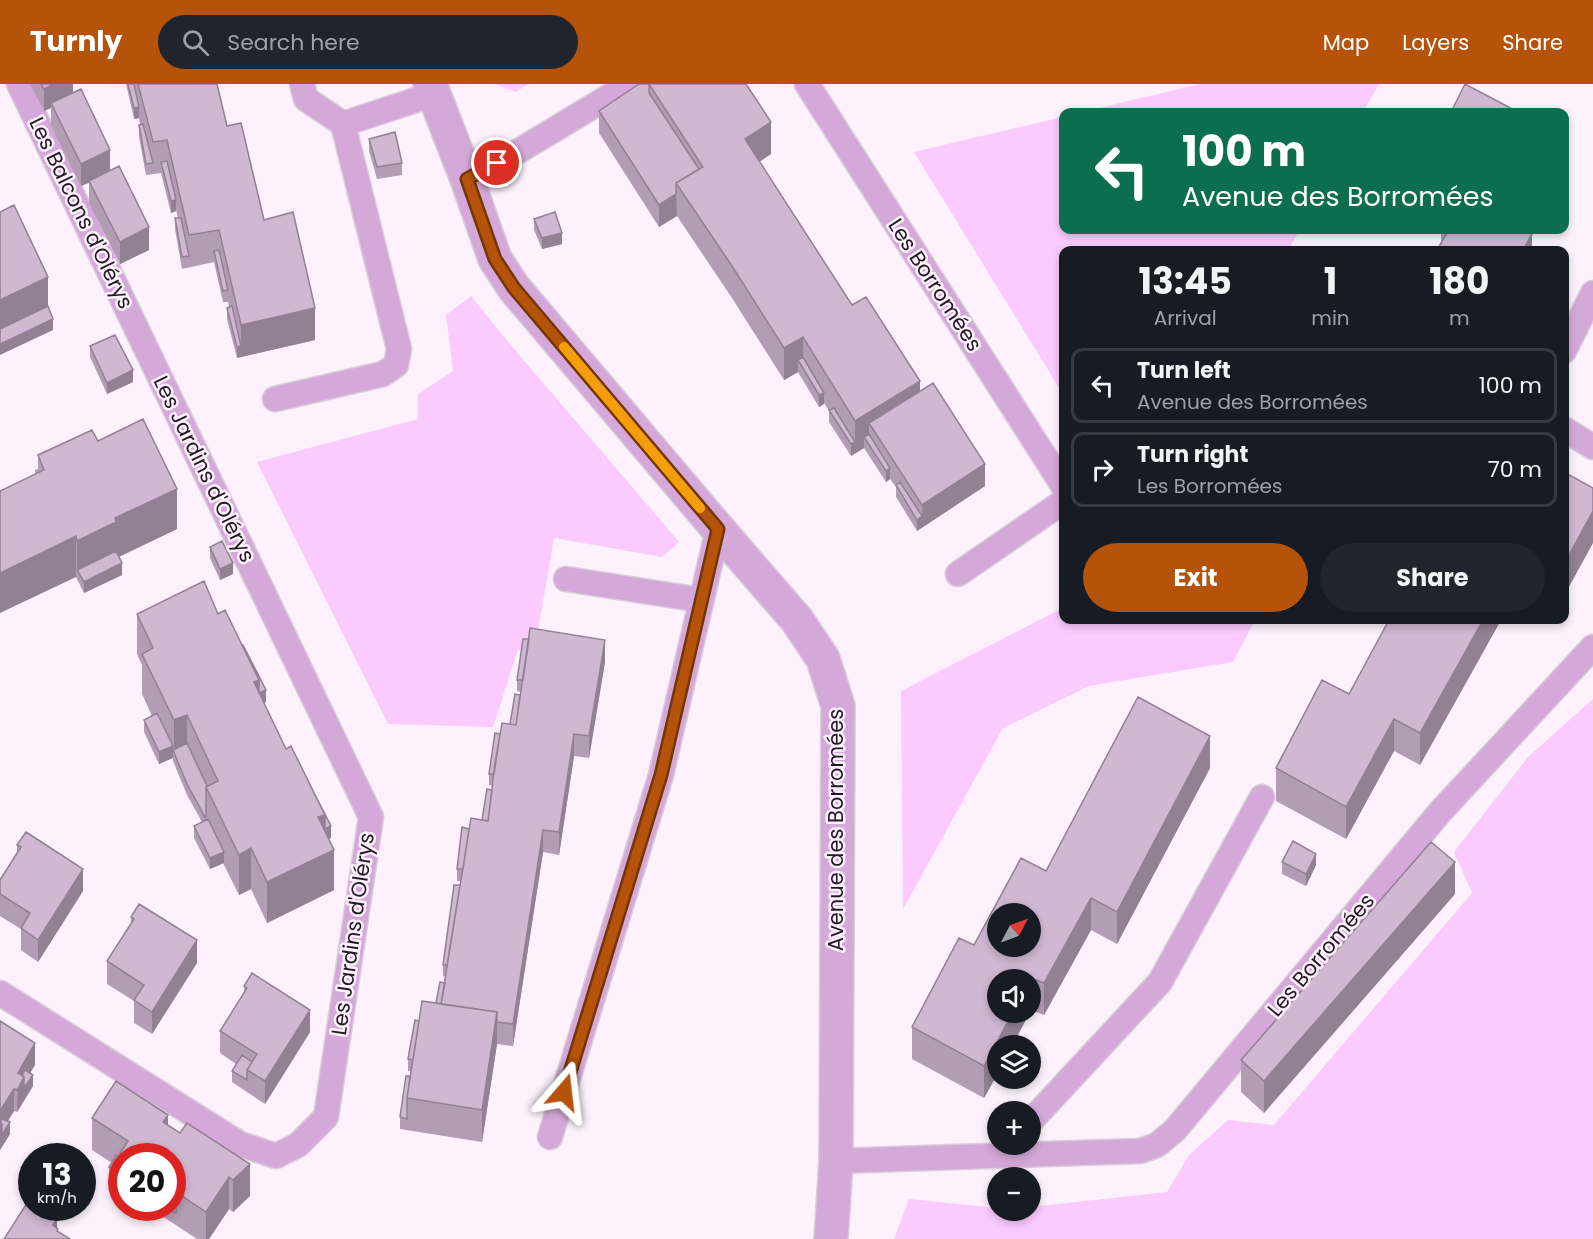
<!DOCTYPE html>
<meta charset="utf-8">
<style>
:root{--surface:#171b24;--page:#20242c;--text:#f1f3f6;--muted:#9ea1a6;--line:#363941;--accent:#b45309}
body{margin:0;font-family:Poppins,sans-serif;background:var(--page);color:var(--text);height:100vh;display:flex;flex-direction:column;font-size:22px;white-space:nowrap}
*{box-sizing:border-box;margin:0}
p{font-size:20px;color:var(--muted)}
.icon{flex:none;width:33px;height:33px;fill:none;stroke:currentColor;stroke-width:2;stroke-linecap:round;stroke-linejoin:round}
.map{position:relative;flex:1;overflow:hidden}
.panel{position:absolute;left:1059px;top:162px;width:510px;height:378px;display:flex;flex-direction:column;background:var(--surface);border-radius:12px;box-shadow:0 3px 9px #0003}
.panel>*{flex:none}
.banner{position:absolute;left:1059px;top:24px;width:510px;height:126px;border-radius:12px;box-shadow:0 3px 9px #0003;background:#0b6e4f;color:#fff;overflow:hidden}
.needle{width:39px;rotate:49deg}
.buttons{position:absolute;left:987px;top:819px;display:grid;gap:12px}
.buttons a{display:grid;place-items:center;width:54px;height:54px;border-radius:50%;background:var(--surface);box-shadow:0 3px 9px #0003;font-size:30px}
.speed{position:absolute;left:18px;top:1059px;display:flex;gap:12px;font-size:30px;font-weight:700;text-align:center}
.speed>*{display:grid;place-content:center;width:78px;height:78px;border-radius:50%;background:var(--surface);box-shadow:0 3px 9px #0003;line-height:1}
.speed small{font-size:15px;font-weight:400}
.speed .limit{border:9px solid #d22;background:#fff;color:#111}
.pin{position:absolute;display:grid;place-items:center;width:51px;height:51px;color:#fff;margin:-26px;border:3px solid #fff;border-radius:50%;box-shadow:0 2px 6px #0007}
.me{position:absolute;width:66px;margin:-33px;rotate:17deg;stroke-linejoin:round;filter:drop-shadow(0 0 4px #0008)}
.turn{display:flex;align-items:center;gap:21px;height:126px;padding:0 24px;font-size:27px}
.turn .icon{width:78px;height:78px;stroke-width:2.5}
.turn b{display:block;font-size:42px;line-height:51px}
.eta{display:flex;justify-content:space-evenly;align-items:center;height:102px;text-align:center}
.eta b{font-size:36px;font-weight:700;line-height:42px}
.action{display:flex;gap:12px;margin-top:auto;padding:12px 24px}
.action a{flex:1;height:69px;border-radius:36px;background:var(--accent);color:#fff;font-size:24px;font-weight:700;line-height:69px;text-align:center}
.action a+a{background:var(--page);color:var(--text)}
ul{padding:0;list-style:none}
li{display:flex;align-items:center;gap:18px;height:75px;margin:0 12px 9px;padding:0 12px;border:3px solid var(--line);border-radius:12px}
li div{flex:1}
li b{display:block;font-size:22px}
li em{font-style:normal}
header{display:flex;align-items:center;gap:36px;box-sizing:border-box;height:84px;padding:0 30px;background:var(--accent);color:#fff}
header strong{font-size:28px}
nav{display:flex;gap:33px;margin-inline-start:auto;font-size:21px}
.search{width:420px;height:54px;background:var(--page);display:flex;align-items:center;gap:15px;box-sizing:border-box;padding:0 21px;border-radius:33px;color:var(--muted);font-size:22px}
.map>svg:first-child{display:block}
.green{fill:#fbcbff}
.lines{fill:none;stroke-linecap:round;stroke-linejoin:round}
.lane-casing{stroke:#d9ced9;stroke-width:27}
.street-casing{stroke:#d9ced9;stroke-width:36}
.lane{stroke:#d4a8d8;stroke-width:24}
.street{stroke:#d4a8d8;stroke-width:33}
.wall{fill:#b39db5}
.shaded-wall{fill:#928093}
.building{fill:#d0b7d2;stroke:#928093;stroke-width:1.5;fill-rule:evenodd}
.route-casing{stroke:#753606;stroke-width:15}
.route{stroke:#b45309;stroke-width:10}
.slow{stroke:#f59e0b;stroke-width:10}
.labels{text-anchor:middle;stroke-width:5;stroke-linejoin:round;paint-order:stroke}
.street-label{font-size:21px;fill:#221923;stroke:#fcf1fc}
</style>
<header>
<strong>Turnly</strong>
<div class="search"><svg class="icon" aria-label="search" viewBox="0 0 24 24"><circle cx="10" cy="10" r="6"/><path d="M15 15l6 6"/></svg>Search here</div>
<nav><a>Map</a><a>Layers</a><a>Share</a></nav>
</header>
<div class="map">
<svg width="1593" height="1155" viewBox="0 0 1593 1155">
<rect width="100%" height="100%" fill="#fcf1fc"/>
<path class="green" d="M494 0H528L516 8Z
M1200 0H1379L1363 28H1082Z
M1063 33 1064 146H1300L1288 166H1064L1063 310 914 68Z
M471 212 504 253 679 458 662 473 554 454 535 564 518 566 493 643 388 640 257 378 418 335V310L453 287 446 231Z
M1063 524 1064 536H1255L1233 578 1089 602 1003 644 903 825 901 607Z
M1593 615V1155H894L909 1115 997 1124 998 1126H1030L1031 1123 1167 1108 1189 1071 1228 1036 1274 1041 1472 809 1454 768 1528 673Z"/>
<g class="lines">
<g class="lane-casing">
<path id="lane" d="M302 0 306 15 343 40
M807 0 1064 403
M467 95 512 71 630 0
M1564 267 1593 209
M275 315 383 290 396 281 399 265 343 40 434 10
M1564 345 1593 363
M958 490 1064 417
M566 495 701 516
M0 909 240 1060 276 1072 298 1061 326 1033 371 733 19 0
M1030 1038 1160 898 1262 713
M550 1053 661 691 718 445
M836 1077 1140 1067 1157 1061 1175 1046 1440 728 1593 563"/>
</g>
<g class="street-casing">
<path id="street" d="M430 0 467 95 495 175 514 204 718 445 797 536 823 575 838 622 836 1077 831 1155"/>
</g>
<use href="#lane" class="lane"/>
<use href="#street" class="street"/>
</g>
<path class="wall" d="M30 0H73V8L149 166 120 180 89 119V99L81 102 51 42V24L44 27Z
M126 0H217L227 42 264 136 315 256 237 274 227 235V224L229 223 228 218H223L214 178 182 185 175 145V134H178L176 126V127L171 129 161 89 146 91 139 53V41H140L139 34 134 35Z
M639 0H746L771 70 759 78 852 221 920 307 985 402 917 447 896 413V403L890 395 886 398 864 364 851 372 829 338V327L824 319V320L819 323 798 288 784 296 732 214 677 132 659 143 599 49V27Z
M369 55 402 79V91L377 95 369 67Z
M534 135 562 160 542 165 534 146Z
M1441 147 1532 166H1437L1441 159Z
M90 262 133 298 107 310 90 273Z
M98 357 177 445 119 473 122 491 84 509 76 493 35 390V386L38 385V371Z
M210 463 233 490 220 496 210 474Z
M137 530H218L266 618 263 619 286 665 331 754 328 755 334 806 267 839 251 805 239 811 223 779 210 785 194 754V742L202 738 187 711 173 677V673L159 680 144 648V636L152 632 142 610V581L137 570Z
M1501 536 1420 681 1394 667 1346 755 1276 717V684Z
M605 578 589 674 574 672 559 771 543 768 513 962 497 960 482 1058 400 1045V1033L411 987H408V975L419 937 436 919 445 899 446 893 443 892V881L461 797H457V785L469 745 482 736 492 706V701H489V690L500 650 510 640 520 611 521 608 517 607V596Z
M1210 684 1117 860 1091 846 1044 931 1031 926 1030 927V896V928L1012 962H998V989L984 1014 912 975V943L1046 787Z
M17 761 83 807 38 878 21 866V845L0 832V796L17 768Z
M1282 778 1316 781 1306 802 1282 790Z
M1455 810 1264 1029 1241 1008V976Z
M131 833 197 879 152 950 134 939V917L107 900V877L131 840Z
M244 902 310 948 265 1020 232 998V987L236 980 220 969V947L244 909Z
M0 937 35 981 30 989 33 1002 17 1028 14 1027 8 1037 10 1050 0 1066Z
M92 1034 168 1042 180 1049 250 1112 233 1128 229 1125 209 1155H197L153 1126 152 1129 143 1124H172V1072H122V1102L109 1095V1083L112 1079 92 1066Z"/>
<path class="shaded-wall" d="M54 0H73V13L51 19V24L44 27V5Z
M139 23V34L134 35V24Z
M771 38V70L745 87V55Z
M110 66V88L81 102V80Z
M676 110 677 132 659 143V121Z
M176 116V127L171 129V117Z
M149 143V166L120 180V158Z
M562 149V160L542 165V154Z
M1532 150V166H1523Z
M48 193V234L0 256V216Z
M315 224V256L241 273V241Z
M53 235V246L0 271V260Z
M803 253V284L798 276V288L784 296V264Z
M241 262V273L237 274V263Z
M133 286V298L107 310V299Z
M920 297V329L869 339V360L864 353V364L851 372V360L855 358V337Z
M824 309V320L819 323V311Z
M985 380V402L917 447V436L922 432V421Z
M890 384V395L886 398V387Z
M177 405V445L116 474 77 486V457L115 434Z
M1593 427V459L1564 512V480Z
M76 452V493L0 529V489Z
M122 479V491L84 509V498Z
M233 479V490L220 496V485Z
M1483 536H1501L1420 681V649Z
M605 556V578L589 674V652Z
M259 596 266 606V618L259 621 254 598Z
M187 631V671L174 669V636Z
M1394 635V667L1346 755V723Z
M574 650V672L559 771V748Z
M1210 652V684L1117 860V828Z
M173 662V674L159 680V668Z
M325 731 331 742V754L325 757 334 766V806L267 839V798L318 733Z
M543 746V768L513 962V940Z
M251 764V805L239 811V771Z
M224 768V779L210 785V774Z
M1316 770V781L1306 802V790Z
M1455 778V810L1264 1029V997Z
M83 785V807L38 878V856Z
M1091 814V846L1044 931V899Z
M197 856V879L152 950V928Z
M1031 894V926L1030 927V896Z
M310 926V948L265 1020V997Z
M497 928V960L482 1058V1026Z
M1013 928H1030L1012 962H998V989L984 1014V982Z
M35 959V981L24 999 33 991V1002L17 1028 18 989Z
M14 1005V1027L2 1046 10 1038V1050L0 1066V1027Z
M168 1031V1063L163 1038Z
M250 1080V1112L233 1128V1096Z
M229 1093V1125L209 1155H206V1128Z
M57 1134V1147L58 1145V1155L53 1141Z"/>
<path class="building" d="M41 0H54L44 5Z
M128 0H134L139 23 134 24Z
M138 0H217L227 42 241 39 264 136 293 128 315 224 241 241 219 146 189 151 167 56 153 58Z
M639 0H649V9L699 85 676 99V110L659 121 599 27Z
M649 0H746L771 38 745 55 852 221 866 213 920 297 855 337 803 253 784 264 732 182 676 99 703 83Z
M1465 0 1518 28H1451Z
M81 5 110 66 81 80 51 19Z
M143 40 153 79 146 80 139 41Z
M395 48 402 79 377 83 369 55Z
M167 77 176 116 171 117 161 78Z
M119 82 149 143 120 158 89 97Z
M14 121 48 193 0 216V128Z
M555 128 562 149 542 154 534 135Z
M175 134H181L189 172 182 173Z
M1442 146H1524L1532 150 1523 166H1432L1433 164 1437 166 1447 149 1441 147Z
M219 166 228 206 223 207 214 167Z
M48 222 53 235 0 260V245Z
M232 222 241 262 237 263 227 224Z
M115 251 133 286 107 299 90 262Z
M803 273 824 309 819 311 798 276Z
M933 299 985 380 922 421 869 339Z
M834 324 855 358 851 360 829 326Z
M143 335 177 405 115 434 116 438 77 457 76 452 0 489V407L44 386 38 371 92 346 98 357Z
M869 350 890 384 886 387 864 353Z
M1564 388 1593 404V427L1564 480Z
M900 398 922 432 917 436 896 401Z
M222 457 233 479 220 485 210 463Z
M116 467 122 479 84 498 77 486Z
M204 497 218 530 225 526 259 596 254 598 286 665 291 662 325 731 318 733 334 766 267 798 251 764 239 771 206 703 218 697 187 631 174 636 142 570 153 564 137 530Z
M1389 536H1483L1420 649 1394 635 1346 723 1276 684 1322 596 1349 610Z
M530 544 605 556 589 652 574 650 559 748 543 746 513 940 497 938V928L441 920 471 734 488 737 495 679 502 639 516 641Z
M523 555H529L523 596H517Z
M242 561H243L266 606 259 609V596Z
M515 610 520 611 516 641 510 640Z
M1138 613 1210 652 1117 828 1091 814 1044 899 1031 894 1030 896H998V928H1013L984 982 912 943 959 854 974 861 1021 774 1046 787ZM998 830H1030V862H998Z
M157 629 173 662 159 668 144 636Z
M495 649 500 650 494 690H489Z
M187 659 207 702 206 703V732L205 733 187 700 173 666Z
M308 697 331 742 325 745V731Z
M487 705 492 706 488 737 482 736Z
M208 735 224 768 210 774 194 742Z
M462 743 469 745 463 785H457Z
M26 748 83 785 38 856 21 844 30 829 0 810V796L21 763 17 761Z
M1293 757 1316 770 1306 790 1282 778Z
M1431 758 1455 778 1264 997 1241 976Z
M454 801H460L447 881H443Z
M139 820 197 856 152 928 134 916 144 901 107 877 134 835 131 833Z
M252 889 310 926 265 997 247 986 257 970 220 947 247 904 244 902Z
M440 898 445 899 441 920 436 919Z
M422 917 497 928 482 1026 407 1014Z
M415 936 419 937 413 976 408 975Z
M0 937 35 959 18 989 24 993 17 1006 14 1005 0 1027Z
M242 971 252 978 247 986V996L232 987Z
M25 986 33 991 24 1004V993L22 992Z
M406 992H410L407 1014V1035L400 1033Z
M116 997 168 1031 163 1038 180 1049 187 1039 250 1080 233 1096 229 1093 206 1128 176 1108 183 1096 172 1090V1072H125L120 1069 128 1057 92 1034Z
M2 1035 10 1038 2 1051V1040L0 1039Z
M117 1071 120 1073V1090L109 1083Z
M172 1110 176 1112V1129L167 1124H172Z
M29 1116 32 1117V1124H41L57 1134 53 1141 58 1145 57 1147 70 1155H4Z"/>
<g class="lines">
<g class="route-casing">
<path id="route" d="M497 79 467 95 495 175 514 204 718 445 661 691 564 1008"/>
</g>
<use href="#route" class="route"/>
<path class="slow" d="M564 263 700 424"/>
</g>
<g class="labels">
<g class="street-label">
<text transform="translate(81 129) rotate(64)" y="7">Les Balcons d'Olérys</text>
<text transform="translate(935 201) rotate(57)" y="7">Les Borromées</text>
<text transform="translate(204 385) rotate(64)" y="7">Les Jardins d'Olérys</text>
<text transform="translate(836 746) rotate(-90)" y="7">Avenue des Borromées</text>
<text transform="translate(353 850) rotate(-82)" y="7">Les Jardins d'Olérys</text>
<text transform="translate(1321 871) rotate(-50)" y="7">Les Borromées</text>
</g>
</g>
</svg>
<div class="buttons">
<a><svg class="needle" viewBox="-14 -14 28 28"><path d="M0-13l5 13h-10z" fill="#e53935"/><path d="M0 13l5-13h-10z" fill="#9ea1a6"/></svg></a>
<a><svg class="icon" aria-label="sound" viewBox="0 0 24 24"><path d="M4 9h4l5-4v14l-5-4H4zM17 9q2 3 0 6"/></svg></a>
<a><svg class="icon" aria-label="layers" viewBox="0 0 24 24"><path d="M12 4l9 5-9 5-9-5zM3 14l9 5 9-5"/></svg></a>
<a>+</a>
<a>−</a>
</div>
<div class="speed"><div>13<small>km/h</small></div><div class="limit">20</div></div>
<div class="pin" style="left:497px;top:79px;background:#d93025"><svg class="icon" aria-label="arrive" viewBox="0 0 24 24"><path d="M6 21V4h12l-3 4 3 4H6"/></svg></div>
<svg class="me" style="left:564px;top:1008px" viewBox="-20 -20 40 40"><path d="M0-17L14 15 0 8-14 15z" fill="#b45309" stroke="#fff" stroke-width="4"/></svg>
<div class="banner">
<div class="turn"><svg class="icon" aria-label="left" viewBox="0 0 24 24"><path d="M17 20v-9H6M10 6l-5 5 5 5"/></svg><div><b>100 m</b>Avenue des Borromées</div></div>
</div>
<section class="panel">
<div class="eta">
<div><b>13:45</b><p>Arrival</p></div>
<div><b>1</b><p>min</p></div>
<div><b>180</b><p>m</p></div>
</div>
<ul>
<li><svg class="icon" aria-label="left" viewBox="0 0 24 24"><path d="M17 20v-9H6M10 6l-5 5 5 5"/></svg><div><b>Turn left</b><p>Avenue des Borromées</p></div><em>100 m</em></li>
<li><svg class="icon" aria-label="right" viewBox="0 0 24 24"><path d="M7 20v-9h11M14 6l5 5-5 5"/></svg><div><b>Turn right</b><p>Les Borromées</p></div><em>70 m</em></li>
</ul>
<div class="action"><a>Exit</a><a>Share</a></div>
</section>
</div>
